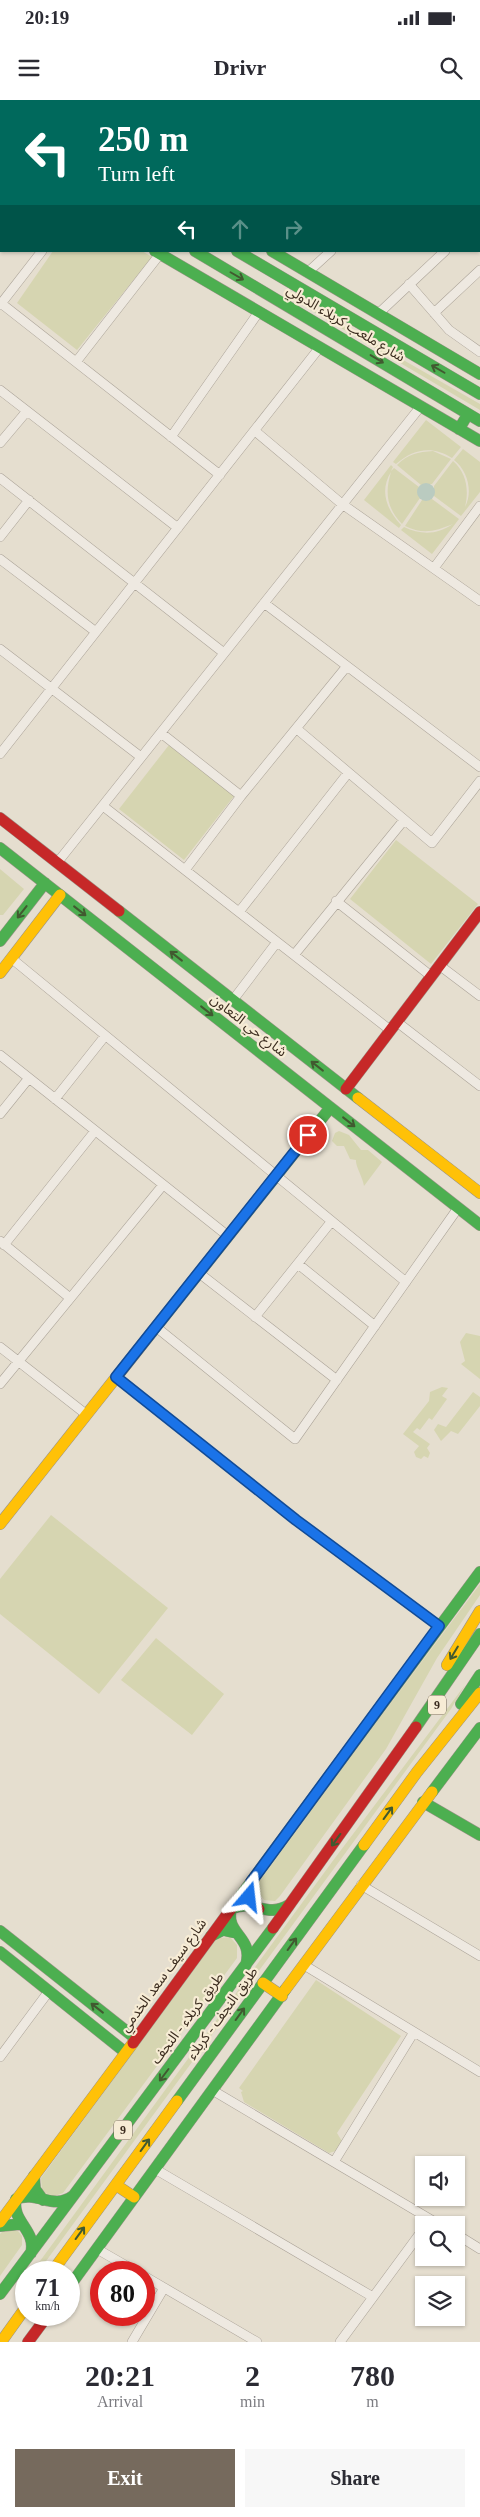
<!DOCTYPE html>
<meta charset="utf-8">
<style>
:root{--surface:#fff;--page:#f7f7f7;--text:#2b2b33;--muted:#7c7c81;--accent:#766a5d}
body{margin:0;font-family:"Times New Roman","Noto Sans Arabic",serif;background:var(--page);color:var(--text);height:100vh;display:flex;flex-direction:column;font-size:19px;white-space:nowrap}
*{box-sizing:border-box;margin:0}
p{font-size:16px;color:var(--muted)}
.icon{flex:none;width:28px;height:28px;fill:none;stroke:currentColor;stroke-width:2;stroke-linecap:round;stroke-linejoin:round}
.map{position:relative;height:2242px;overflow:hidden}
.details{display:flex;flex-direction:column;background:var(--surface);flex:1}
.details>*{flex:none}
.top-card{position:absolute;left:0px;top:0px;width:480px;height:152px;box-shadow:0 1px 4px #0004;background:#00695c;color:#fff;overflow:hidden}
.controls{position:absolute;left:415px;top:2056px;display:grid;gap:10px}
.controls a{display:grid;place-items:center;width:50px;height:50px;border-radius:0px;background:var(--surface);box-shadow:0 1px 4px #0004;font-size:25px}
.speed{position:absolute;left:15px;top:2161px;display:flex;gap:10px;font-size:25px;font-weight:700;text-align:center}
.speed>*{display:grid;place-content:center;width:65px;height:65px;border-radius:50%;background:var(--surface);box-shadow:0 1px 4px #0004;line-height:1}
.speed small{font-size:12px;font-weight:400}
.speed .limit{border:8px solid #d22;background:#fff;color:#111}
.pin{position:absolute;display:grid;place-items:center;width:42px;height:42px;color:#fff;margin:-21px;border:2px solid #fff;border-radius:50%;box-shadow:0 1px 5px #0007}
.me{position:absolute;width:55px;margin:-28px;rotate:17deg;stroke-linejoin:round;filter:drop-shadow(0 0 4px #0008)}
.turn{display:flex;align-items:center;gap:18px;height:105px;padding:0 15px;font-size:22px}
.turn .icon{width:65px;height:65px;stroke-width:2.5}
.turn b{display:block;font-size:35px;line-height:42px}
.lanes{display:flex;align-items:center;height:48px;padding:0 15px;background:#0003;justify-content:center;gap:25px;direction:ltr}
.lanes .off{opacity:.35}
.eta{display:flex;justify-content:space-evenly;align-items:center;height:85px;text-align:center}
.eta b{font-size:30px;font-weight:700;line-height:35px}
.cta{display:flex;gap:10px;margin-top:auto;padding:10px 15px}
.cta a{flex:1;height:58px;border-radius:0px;background:var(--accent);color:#fff;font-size:20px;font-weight:700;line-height:58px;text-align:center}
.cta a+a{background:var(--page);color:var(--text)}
.status{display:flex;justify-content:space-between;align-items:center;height:35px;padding:0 25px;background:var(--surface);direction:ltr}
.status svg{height:14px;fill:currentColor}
header{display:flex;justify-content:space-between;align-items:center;height:65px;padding:0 15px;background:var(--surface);font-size:22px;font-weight:700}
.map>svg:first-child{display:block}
.green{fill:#d6d5b1}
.water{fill:#bacbc0}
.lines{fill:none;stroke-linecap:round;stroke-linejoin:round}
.street-casing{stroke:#aba398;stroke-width:10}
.fast-casing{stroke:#9b9388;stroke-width:12}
.slow-casing{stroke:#9b9388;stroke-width:12}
.jam-casing{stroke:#9b9388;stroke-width:12}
.street{stroke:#eee9e1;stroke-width:9}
.fast{stroke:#4caf50;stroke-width:11}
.slow{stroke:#ffc107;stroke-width:11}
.jam{stroke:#c62828;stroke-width:11}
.oneway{stroke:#415a30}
.route-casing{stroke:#114b97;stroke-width:12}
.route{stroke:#1a73e8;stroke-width:9}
.labels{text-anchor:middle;stroke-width:4.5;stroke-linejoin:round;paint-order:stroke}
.shield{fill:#f7ecd5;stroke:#736656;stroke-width:1}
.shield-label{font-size:12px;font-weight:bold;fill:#3b2c1f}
.street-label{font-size:14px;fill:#3b2c1f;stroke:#f7ecd5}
</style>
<div class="status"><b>20:19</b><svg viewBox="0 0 49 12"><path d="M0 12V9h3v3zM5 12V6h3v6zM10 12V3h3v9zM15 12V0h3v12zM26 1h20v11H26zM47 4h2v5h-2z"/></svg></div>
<header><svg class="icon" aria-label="menu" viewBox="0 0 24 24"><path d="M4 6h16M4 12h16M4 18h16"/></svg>Drivr<svg class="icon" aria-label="search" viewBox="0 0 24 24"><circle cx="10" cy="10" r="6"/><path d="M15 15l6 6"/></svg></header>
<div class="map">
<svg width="480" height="2242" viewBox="0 0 480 2242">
<rect width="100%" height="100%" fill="#e5decf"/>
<path class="green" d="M53 151H142L152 157 77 250 17 203Z
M297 199 480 304V310L297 202Z
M426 320 461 347 452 358C432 345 413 349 396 364L393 362Z
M463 349 480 362V392L461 416 434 396V386L453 361C467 373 469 391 465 407 473 392 468 371 454 360Z
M433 351 451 359 432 384 421 385 397 365C408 354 418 352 433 351Z
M391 365 393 367 391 371 394 368 419 387 420 398 402 424C386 407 385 392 391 372 379 391 387 410 401 425L399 428 364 400Z
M432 399 459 419 432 454 401 430 404 427C421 435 437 435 453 424 436 431 423 435 405 426L422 400Z
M169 645 234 696 184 760 119 709Z
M396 740 478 804 431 864 350 799Z
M0 769 24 789 3 815H0Z
M339 1031 349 1035 361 1050H368L382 1062 364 1086C363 1078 355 1065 356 1060L350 1059 344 1046H337L332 1041 335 1033Z
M466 1233 480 1236V1279L461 1264 465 1261 460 1242Z
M442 1287 448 1288 442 1296 447 1299 432 1320 429 1318 420 1330 417 1328 413 1332 430 1344 427 1348 430 1353 428 1358 424 1356 421 1359 416 1357 414 1352 419 1346 403 1334 429 1301 430 1292Z
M473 1292 480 1297V1306L458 1334 451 1331 441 1341 434 1330 438 1324 446 1327Z
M51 1415 168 1508 99 1594 0 1514V1479Z
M480 1484V1495L437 1558 386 1649 280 1796 275 1801 264 1800 257 1791 258 1781Z
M156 1538 224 1594 192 1635 121 1580Z
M465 1585 451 1609 38 2172H32L332 1762Z
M230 1837 237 1845V1858L63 2093 52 2097 42 2091 41 2078 214 1842 219 1838Z
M316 1880 401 1936 337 2033 343 2043 339 2050 329 2053 244 2002 241 1992 243 1991 239 1988Z
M4 2130 18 2131 22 2136V2145L0 2176V2134Z"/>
<path class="water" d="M417 392a9 9 0 1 1 18 0a9 9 0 1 1-18 0Z"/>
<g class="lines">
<g class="street-casing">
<path id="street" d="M309 0 311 1
M344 0 349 1
M99 1V0
M158 1V0
M231 1V0
M250 1 251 0
M479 8 480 7
M0 97 1 95
M479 119 480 118
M308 172 331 151
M409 184 449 230 480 252
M2 204 220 375
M0 205 42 151
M434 213 480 170
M378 214 445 151
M76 262 160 154
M0 290 178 428
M255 331 342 404 480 501
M171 337 258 213
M0 343 27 311
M0 378 224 553
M0 437 29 400
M0 459 96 532
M434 468 480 406
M264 503 480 667
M0 549 141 657
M297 629 432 743 480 681
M161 633 241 696
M0 654 320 247
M103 706 390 930
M57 763 421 306
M185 770 241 696 347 566
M336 801 431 876
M239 812 348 673
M294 855 404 720
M11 858 406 1182
M439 865 480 896
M233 900 277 842
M397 922 480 986
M0 955 228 1136
M55 999 105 936
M0 1014 29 978
M0 1141 70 1198
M4 1145 95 1031
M298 1164 375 1226
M199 1173 337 1280
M255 1217 331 1122
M156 1227 295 1339 458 1108
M0 1247 87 1315
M117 1277 296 1420 439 1526
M0 1284 163 1085
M361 1785 480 1856
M304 1865 480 1972
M0 1957 49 1891
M212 1990 440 2125
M334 2062 414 1932
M155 2069 373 2197
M456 2134 480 2149
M97 2149 137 2172
M144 2176 257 2242
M132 2242 164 2188
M340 2242 424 2128"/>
</g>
<g class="fast-casing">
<path id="fast" d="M16 0 18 1
M0 12H1
M0 36 1 37
M0 60H1
M155 151 480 341
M195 151 480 321
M237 151 480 294
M272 151 480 274
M459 329 468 314
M0 748 480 1125
M119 811 358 998
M0 841 45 783
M152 1232 330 1008
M461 1604 480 1575
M416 1627 480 1534
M432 1692 480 1628
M423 1702 480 1735
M239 1798 480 1472
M0 1831 135 1938
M211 1836 223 1830 237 1833
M0 1852 125 1952
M246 1865C254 1836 225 1835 231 1809 253 1798 266 1819 289 1805
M177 2001 364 1745
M34 2076 35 2089 43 2100
M0 2126 22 2124
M31 2153C37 2130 11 2122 16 2099 38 2090 52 2111 73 2096
M69 2187 285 1890
M0 2194 273 1828"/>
</g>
<g class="slow-casing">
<path id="slow" d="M0 873 60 795
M358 998 480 1093
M0 1424 152 1232
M447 1565 480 1511
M364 1745 417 1672 480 1593
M263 1883 282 1896
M285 1890 432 1692
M116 2085 134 2097
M0 2122 133 1943
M52 2172 177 2001
M1 2242 26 2207"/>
</g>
<g class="jam-casing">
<path id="jam" d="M0 718 119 811
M346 989 480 812
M251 1782 249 1797 259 1809
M273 1828 416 1627
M133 1943 239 1798
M28 2242 48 2215"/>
</g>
<use href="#street" class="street"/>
<use href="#fast" class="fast"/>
<use href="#slow" class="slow"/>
<use href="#jam" class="jam"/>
</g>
<defs><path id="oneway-shaft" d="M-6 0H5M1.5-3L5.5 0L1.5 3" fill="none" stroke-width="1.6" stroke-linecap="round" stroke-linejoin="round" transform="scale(1.25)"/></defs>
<g class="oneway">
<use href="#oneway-shaft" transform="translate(237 176) rotate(30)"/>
<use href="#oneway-shaft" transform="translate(377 259) rotate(31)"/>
<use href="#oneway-shaft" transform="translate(438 269) rotate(-150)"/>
<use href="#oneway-shaft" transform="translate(80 811) rotate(38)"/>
<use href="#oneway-shaft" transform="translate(22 812) rotate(128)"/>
<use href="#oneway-shaft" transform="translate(176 856) rotate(-142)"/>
<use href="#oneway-shaft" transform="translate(207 911) rotate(38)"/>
<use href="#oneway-shaft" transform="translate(317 966) rotate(-142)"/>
<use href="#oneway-shaft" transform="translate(349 1022) rotate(38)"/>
<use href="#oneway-shaft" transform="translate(454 1553) rotate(121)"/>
<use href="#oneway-shaft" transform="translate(388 1713) rotate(-54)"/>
<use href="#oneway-shaft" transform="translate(336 1740) rotate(126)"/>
<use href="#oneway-shaft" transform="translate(292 1844) rotate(-54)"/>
<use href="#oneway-shaft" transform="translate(97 1908) rotate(-142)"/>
<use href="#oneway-shaft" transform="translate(240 1914) rotate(-54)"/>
<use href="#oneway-shaft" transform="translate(164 1975) rotate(127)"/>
<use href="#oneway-shaft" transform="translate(145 2045) rotate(-54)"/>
<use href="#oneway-shaft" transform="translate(80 2133) rotate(-54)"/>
</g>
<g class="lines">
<g class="route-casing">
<path id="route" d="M249 1797 251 1782 439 1526 296 1420 116 1277 308 1035"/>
</g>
<use href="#route" class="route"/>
</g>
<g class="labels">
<g class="shield">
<rect x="428" y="1595.5" width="18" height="19" rx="4"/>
<rect x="114" y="2020.5" width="18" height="19" rx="4"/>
</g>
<g class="shield-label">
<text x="437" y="1609">9</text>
<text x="123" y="2034">9</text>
</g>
<g class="street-label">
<text transform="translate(346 223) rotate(31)" y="5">شارع ملعب كربلاء الدولي</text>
<text transform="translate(249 925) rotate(38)" y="5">شارع حي التعاون</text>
<text transform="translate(163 1875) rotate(-54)" y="5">شارع سيف سعد الخدمي</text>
<text transform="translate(222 1913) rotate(-54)" y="5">طريق النجف - كربلاء</text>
<text transform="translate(187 1918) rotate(-53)" y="5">طريق كربلاء - النجف</text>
</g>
</g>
</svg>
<div class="controls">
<a><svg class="icon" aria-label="sound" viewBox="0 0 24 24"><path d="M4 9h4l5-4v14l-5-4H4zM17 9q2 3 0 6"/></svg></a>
<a><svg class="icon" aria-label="search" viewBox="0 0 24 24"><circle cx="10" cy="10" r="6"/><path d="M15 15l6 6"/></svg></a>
<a><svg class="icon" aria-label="layers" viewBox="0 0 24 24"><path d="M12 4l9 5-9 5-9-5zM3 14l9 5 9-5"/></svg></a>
</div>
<div class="speed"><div>71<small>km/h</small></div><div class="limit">80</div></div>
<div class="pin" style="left:308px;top:1035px;background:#d93025"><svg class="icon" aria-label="arrive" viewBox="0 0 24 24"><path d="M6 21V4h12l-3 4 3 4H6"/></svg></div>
<svg class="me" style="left:249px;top:1797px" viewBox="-20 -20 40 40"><path d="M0-17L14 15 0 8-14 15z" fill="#1a73e8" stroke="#fff" stroke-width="4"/></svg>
<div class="top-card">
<div class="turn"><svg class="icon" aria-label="left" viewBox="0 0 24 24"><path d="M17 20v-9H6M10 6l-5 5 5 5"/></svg><div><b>250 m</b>Turn left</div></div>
<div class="lanes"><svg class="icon" aria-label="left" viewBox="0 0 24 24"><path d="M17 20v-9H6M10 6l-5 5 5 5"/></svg><svg class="icon off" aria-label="ahead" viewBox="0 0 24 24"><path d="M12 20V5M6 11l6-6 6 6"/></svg><svg class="icon off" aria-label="right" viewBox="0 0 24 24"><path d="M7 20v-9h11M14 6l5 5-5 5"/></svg></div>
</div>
</div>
<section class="details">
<div class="eta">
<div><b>20:21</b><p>Arrival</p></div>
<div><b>2</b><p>min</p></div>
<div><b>780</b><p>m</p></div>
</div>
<div class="cta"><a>Exit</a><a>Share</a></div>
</section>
